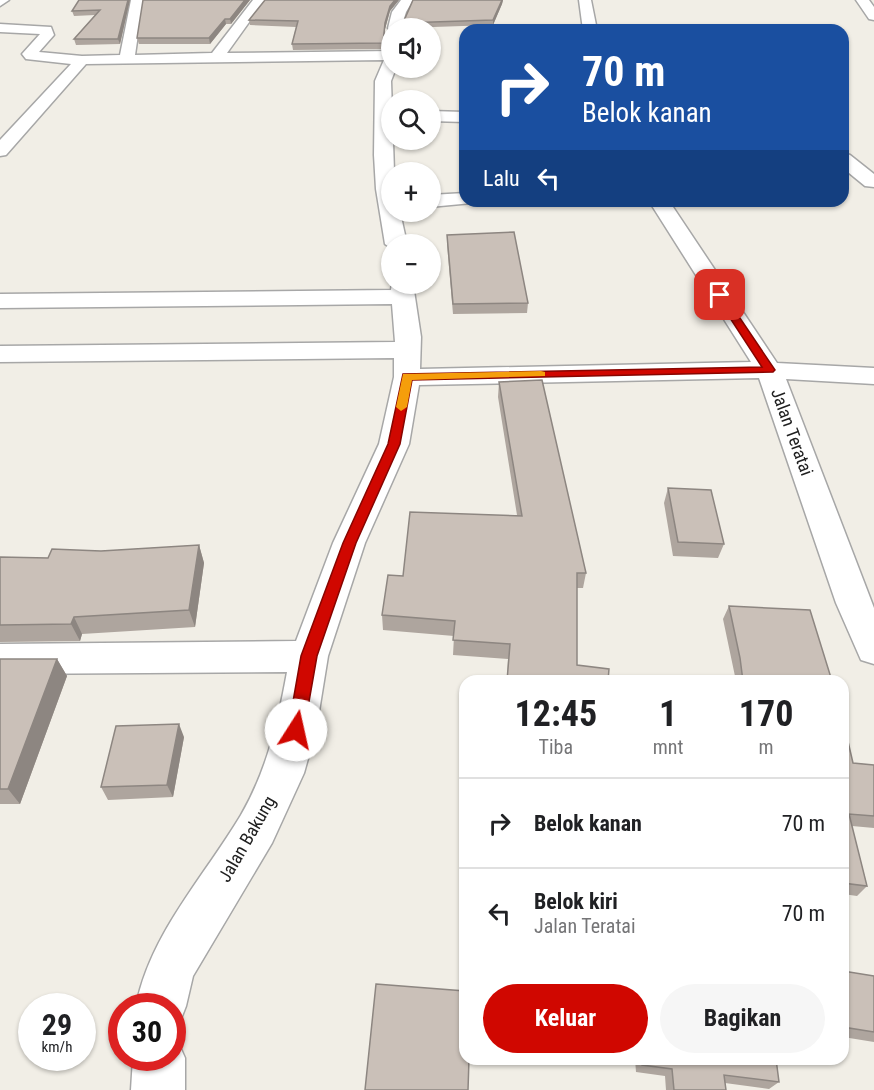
<!DOCTYPE html>
<html lang="id">
<meta charset="utf-8">
<style>
:root{--surface:#fff;--page:#f6f6f6;--text:#202124;--muted:#757577;--line:#e0e0e0;--accent:#d00700}
body{margin:0;font-family:"Roboto Condensed",sans-serif;background:var(--page);color:var(--text);height:100vh;display:flex;flex-direction:column;font-size:22px;white-space:nowrap}
*{box-sizing:border-box;margin:0}
p{font-size:20px;color:var(--muted)}
.icon{flex:none;width:33px;height:33px;fill:none;stroke:currentColor;stroke-width:2;stroke-linecap:round;stroke-linejoin:round}
.map{position:relative;flex:1;overflow:hidden}
.sheet{position:absolute;left:459px;top:675px;width:390px;height:390px;display:flex;flex-direction:column;background:var(--surface);border-radius:18px;box-shadow:0 2px 4px #0004}
.sheet>*{flex:none}
.top-card{position:absolute;left:459px;top:24px;width:390px;height:183px;border-radius:18px;box-shadow:0 2px 4px #0004;background:#1a4fa0;color:#fff;overflow:hidden}
.fabs{position:absolute;left:381px;top:18px;display:grid;gap:12px}
.fabs a{display:grid;place-items:center;width:60px;height:60px;border-radius:50%;background:var(--surface);box-shadow:0 2px 4px #0004;font-size:30px}
.speed{position:absolute;left:18px;top:993px;display:flex;gap:12px;font-size:30px;font-weight:700;text-align:center}
.speed>*{display:grid;place-content:center;width:78px;height:78px;border-radius:50%;background:var(--surface);box-shadow:0 2px 4px #0004;line-height:1}
.speed small{font-size:15px;font-weight:400}
.speed .limit{border:9px solid #d22;background:#fff;color:#111}
.pin{position:absolute;display:grid;place-items:center;width:51px;height:51px;color:#fff;margin:-26px;border-radius:12px;box-shadow:0 3px 9px #0006}
.me{position:absolute;width:66px;margin:-33px;rotate:10deg;stroke-linejoin:round;filter:drop-shadow(0 0 4px #0008)}
.turn{display:flex;align-items:center;gap:21px;height:126px;padding:0 24px;font-size:27px}
.turn .icon{width:78px;height:78px;stroke-width:2.5}
.turn b{display:block;font-size:42px;line-height:51px}
.then{display:flex;align-items:center;height:57px;padding:0 24px;background:#0003;gap:12px;font-size:22px}
.eta{display:flex;justify-content:space-evenly;align-items:center;height:102px;text-align:center}
.eta b{font-size:36px;font-weight:700;line-height:42px}
.button{display:flex;gap:12px;margin-top:auto;padding:12px 24px}
.button a{flex:1;height:69px;border-radius:36px;background:var(--accent);color:#fff;font-size:24px;font-weight:700;line-height:69px;text-align:center}
.button a+a{background:var(--page);color:var(--text)}
ul{padding:0;list-style:none}
li{display:flex;align-items:center;gap:18px;height:90px;padding:0 24px;border-top:2px solid var(--line)}
li div{flex:1}
li b{display:block;font-size:22px}
li em{font-style:normal}
.map>svg:first-child{display:block}
.lines{fill:none;stroke-linecap:round;stroke-linejoin:round}
.minor-casing{stroke:#a7a7a7;stroke-width:3}
.minor{fill:#fff;fill-rule:evenodd}
.wall{fill:#aea59e}
.shaded-wall{fill:#8d8681}
.building{fill:#cac0b8;stroke:#8d8681;stroke-width:1.5}
.route{fill:#d00700;stroke:#870500;stroke-width:1.5}
.slow{fill:#f59e0b}
.labels{text-anchor:middle;stroke-width:5;stroke-linejoin:round;paint-order:stroke}
.street-label{font-size:18px;fill:#202020;stroke:#fff}
</style>
<div class="map">
<svg width="874" height="1090" viewBox="0 0 874 1090">
<rect width="100%" height="100%" fill="#f1eee6"/>
<g class="lines">
<g class="minor-casing">
<path id="minor" d="M0 0H9L0 6Z
M131 0H143L135 55 212 53 253 0H267L257 11 227 53 392 51V68H396L391 81 394 172H392V212H400L407 244H392V249L385 244 376 189 374 155 375 81 384 60 86 64 6 155 0 156V140L71 64 26 59 22 54 40 34 0 32V24L51 27 54 35 39 52 82 56 120 55Z
M401 0H413L406 12 401 28H392L390 31 388 28 392 12Z
M579 0H591L597 30H583Z
M856 0H869L874 7V20L869 19Z
M430 111 465 112V122L430 121Z
M843 153 850 155 874 174V187L865 186 843 168Z
M465 193V201H474L472 203 430 207V195Z
M649 201H669L777 363 874 368V384L786 379 874 608V664L861 660 836 603 759 378 419 385 409 444 365 543 328 656 316 730 304 773 272 843 193 976 186 1006 179 1024 172 1026V1006H136C150 934 204 877 241 815 267 770 278 722 287 672L0 674V644L296 641 333 543 379 444 394 377V358L0 362V346L395 342 392 304 0 308V294L391 290 392 282 413 284 421 337 420 369 751 362Z
M172 1038 177 1040 185 1058V1090H131L133 1058H172Z"/>
</g>
<use href="#minor" class="minor"/>
</g>
<path class="wall" d="M130 0 120 44 76 45 74 39 95 15 74 16 72 11Z
M143 0H250L231 24H226L210 44H139L137 38Z
M265 0H399L390 11 385 29 384 49 293 50 292 44 296 27 250 25 249 20Z
M413 0H503L502 4 493 25 403 28V23Z
M447 235 528 303 527 313 453 314 447 244Z
M499 382 586 573 583 588H577V665L608 681H507L508 659 453 655 454 636 383 630 382 615 403 576 517 515 498 397Z
M668 488 724 544 718 558 673 556 664 503Z
M199 545 204 563 195 627 82 634 80 641 0 642V557L48 558 101 551Z
M729 606 832 681H736L723 619Z
M0 659H57L67 676 20 804H0Z
M843 720 853 763 874 765V828L852 826 867 886 857 896 843 894Z
M184 737 173 797 108 800 101 787Z
M843 971 874 976V1042L843 1037Z
M635 1059H776L779 1082 769 1089 725 1083 726 1090H666L665 1076 636 1072Z"/>
<path class="shaded-wall" d="M128 0H130L120 44 118 39Z
M245 0H250L231 24 230 19Z
M395 0H399L390 11 385 29 384 49 385 23 390 6Z
M502 0H503L502 4 493 25V20Z
M225 19 226 24 210 44 209 38Z
M199 545 204 563 195 627 189 610Z
M74 617 82 634 80 641 71 624Z
M57 659 67 676 20 804 8 789Z
M179 724 184 737 173 797 167 785Z"/>
<path class="building" d="M79 0H128L118 39H74L100 10 72 11Z
M143 0H245L230 19H225L209 38H137Z
M265 0H395L390 6 385 23 383 43 292 44 298 21 249 20Z
M413 0H502L493 20 403 23Z
M514 232 528 303 453 304 447 235Z
M542 380 586 573H577V665L609 669 608 681H507L510 644 453 640 455 621 382 615 388 575 403 576 410 512 522 516 499 382Z
M668 488 711 490 724 544 678 542Z
M199 545 189 610 74 617 71 624 0 625V557L48 558 52 549 101 551Z
M729 606 810 610 832 681H743L740 658Z
M0 659H57L8 789H0Z
M843 720 853 763 874 765V816L849 814 867 886 843 883Z
M179 724 167 785 101 787 116 726Z
M843 971 874 976V1032L843 1027Z
M376 984 465 991V1059H469L468 1090H365Z
M641 1059H776L779 1082 724 1075 726 1090H674L672 1069 642 1065Z"/>
<path class="route" d="M720 292 723 293 775 370 773 372 412 380 400 444 356 543 317 656 304 730 302 735 296 737 290 735 288 730 301 656 343 543 388 444 403 374 762 367 715 295Z"/>
<path class="slow" d="M541 371 545 372V376L412 380 407 407 401 411 396 407 403 374Z"/>
<g class="labels">
<g class="street-label">
<text transform="translate(792 432) rotate(70)" y="6">Jalan Teratai</text>
<text transform="translate(247 839) rotate(-60)" y="6">Jalan Bakung</text>
</g>
</g>
</svg>
<div class="fabs">
<a><svg class="icon" aria-label="sound" viewBox="0 0 24 24"><path d="M4 9h4l5-4v14l-5-4H4zM17 9q2 3 0 6"/></svg></a>
<a><svg class="icon" aria-label="search" viewBox="0 0 24 24"><circle cx="10" cy="10" r="6"/><path d="M15 15l6 6"/></svg></a>
<a>+</a>
<a>−</a>
</div>
<div class="speed"><div>29<small>km/h</small></div><div class="limit">30</div></div>
<div class="pin" style="left:720px;top:295px;background:#d93025"><svg class="icon" aria-label="arrive" viewBox="0 0 24 24"><path d="M6 21V4h12l-3 4 3 4H6"/></svg></div>
<svg class="me" style="left:296px;top:730px" viewBox="-20 -20 40 40"><circle r="19" fill="#fff"/><path d="M0-13L10 11 0 6-10 11z" fill="#d00700"/></svg>
<div class="top-card">
<div class="turn"><svg class="icon" aria-label="right" viewBox="0 0 24 24"><path d="M7 20v-9h11M14 6l5 5-5 5"/></svg><div><b>70 m</b>Belok kanan</div></div>
<div class="then">Lalu<svg class="icon" aria-label="left" viewBox="0 0 24 24"><path d="M17 20v-9H6M10 6l-5 5 5 5"/></svg></div>
</div>
<section class="sheet">
<div class="eta">
<div><b>12:45</b><p>Tiba</p></div>
<div><b>1</b><p>mnt</p></div>
<div><b>170</b><p>m</p></div>
</div>
<ul>
<li><svg class="icon" aria-label="right" viewBox="0 0 24 24"><path d="M7 20v-9h11M14 6l5 5-5 5"/></svg><div><b>Belok kanan</b></div><em>70 m</em></li>
<li><svg class="icon" aria-label="left" viewBox="0 0 24 24"><path d="M17 20v-9H6M10 6l-5 5 5 5"/></svg><div><b>Belok kiri</b><p>Jalan Teratai</p></div><em>70 m</em></li>
</ul>
<div class="button"><a>Keluar</a><a>Bagikan</a></div>
</section>
</div>
